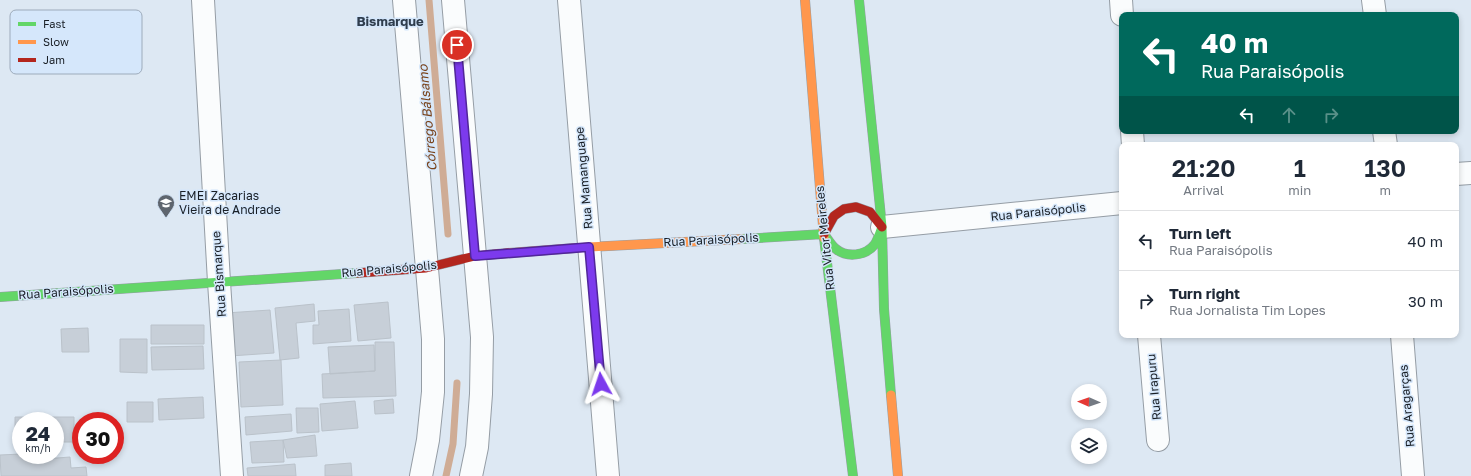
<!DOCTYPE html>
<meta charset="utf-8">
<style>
:root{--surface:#fff;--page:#f2f2f3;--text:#1f2937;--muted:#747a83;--line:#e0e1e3}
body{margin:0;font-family:"Golos Text",sans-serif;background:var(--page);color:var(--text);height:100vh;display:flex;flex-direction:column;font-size:15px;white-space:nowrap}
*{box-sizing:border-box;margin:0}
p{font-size:13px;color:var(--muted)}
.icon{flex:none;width:22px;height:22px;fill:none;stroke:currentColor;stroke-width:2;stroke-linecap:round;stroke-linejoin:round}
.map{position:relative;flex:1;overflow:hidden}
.side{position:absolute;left:1119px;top:142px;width:340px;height:196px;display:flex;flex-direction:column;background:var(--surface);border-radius:8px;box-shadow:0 2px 6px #0003}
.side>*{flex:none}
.hud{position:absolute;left:1119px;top:12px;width:340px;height:122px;border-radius:8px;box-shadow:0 2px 6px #0003;background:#00695c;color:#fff;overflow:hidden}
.needle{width:26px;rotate:272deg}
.buttons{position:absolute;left:1071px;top:384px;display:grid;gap:8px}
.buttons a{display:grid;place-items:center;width:36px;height:36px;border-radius:50%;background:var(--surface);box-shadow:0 2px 6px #0003;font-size:20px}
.speed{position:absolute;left:12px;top:412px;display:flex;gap:8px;font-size:20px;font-weight:700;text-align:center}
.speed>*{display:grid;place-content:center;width:52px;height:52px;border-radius:50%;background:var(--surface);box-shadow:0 2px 6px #0003;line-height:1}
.speed small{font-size:10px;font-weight:400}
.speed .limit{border:6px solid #d22;background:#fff;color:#111}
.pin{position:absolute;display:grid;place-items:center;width:34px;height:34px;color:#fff;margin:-17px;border:2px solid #fff;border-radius:50%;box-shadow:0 1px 4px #0007}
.me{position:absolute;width:44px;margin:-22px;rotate:355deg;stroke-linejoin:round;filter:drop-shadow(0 0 3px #0008)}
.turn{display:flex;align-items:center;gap:14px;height:84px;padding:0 16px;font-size:18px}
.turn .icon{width:52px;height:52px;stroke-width:2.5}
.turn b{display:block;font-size:28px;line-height:34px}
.lanes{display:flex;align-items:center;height:38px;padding:0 16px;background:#0003;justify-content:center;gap:20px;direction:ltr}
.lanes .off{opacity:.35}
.eta{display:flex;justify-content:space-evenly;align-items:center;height:68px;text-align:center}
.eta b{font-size:24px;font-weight:600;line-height:28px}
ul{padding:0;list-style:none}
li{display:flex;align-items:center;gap:12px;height:60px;padding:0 16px;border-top:1px solid var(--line)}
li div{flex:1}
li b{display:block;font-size:15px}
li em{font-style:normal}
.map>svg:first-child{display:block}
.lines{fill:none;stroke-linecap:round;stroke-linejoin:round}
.stream{stroke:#cfac95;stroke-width:7}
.building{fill:#c7cfd8;stroke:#bac2ca}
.street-casing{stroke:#959da5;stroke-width:24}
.fast-casing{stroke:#959da5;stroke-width:10}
.slow-casing{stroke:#959da5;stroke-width:10}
.jam-casing{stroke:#959da5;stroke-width:10}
.street{stroke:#fafcfd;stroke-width:22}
.fast{stroke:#63d668;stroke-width:9}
.slow{stroke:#ff974d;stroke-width:9}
.jam{stroke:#b3261e;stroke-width:9}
.route-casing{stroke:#51269a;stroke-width:10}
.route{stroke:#7c3aed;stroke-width:7}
.labels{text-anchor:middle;stroke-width:3;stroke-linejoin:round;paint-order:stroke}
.street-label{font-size:12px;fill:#191f26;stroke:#d5e7fb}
.poi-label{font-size:12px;fill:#191f26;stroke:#d5e7fb;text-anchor:start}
.neighbourhood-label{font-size:13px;font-weight:bold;fill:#2f3d4d;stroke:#d5e7fb}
.water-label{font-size:13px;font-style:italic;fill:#79431b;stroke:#d5e7fb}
.key{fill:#d5e7fb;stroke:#9dabbb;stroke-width:1}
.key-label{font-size:11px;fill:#191f26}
</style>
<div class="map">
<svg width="1471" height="476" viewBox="0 0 1471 476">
<rect width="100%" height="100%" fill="#dde8f3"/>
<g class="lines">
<path class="stream" d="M429 0 448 234
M446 476 453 444 457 383"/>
</g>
<path class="building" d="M388 302 391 338 358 341 354 305Z
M314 304 315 321 296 323 299 358 280 360 275 308Z
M349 309 351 341 313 344V325H319L318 311Z
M270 310 274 353 230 356 226 313Z
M151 325H204V344H151Z
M88 328 89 352H62L61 329Z
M120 339H147V373L120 372Z
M375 342H394L396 396 323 398 322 374 375 371Z
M374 345 375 371 330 374 328 347Z
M203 346 204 369 152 370 151 347Z
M281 360 283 405 241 407 239 362Z
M203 397 204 418 159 420 158 399Z
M393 399 394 413 375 414 374 401Z
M355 401 358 428 322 431 320 404Z
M127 402H153V422H127Z
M296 408H318L319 432 297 433Z
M291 414 292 431 246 435 245 417Z
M15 417H74V442H55V421H21V442H15Z
M315 435 317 456 287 458 283 440Z
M283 440 284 462 252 463 250 442Z
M21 454V455H32V460L70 457 71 468 86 467 87 476H1L0 455Z
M351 463 352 476H325V465Z
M295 464 296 476H248L247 468Z"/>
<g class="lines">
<g class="street-casing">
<path id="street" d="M203 0 219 282 232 476
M404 0 433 339V392L428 440 421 476
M453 0 482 337 481 394 477 447 471 476
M569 0 608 476
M1121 0 1122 15
M1373 0 1375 15
M1132 131 1133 145
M1384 131 1386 145
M1456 174 1471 173
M882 227 1122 203
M1149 335 1158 440
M1402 335 1413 476"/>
</g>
<g class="fast-casing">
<path id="fast" d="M859 0 882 227 884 309 891 395
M824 234C828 239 831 245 836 249 847 258 866 256 875 244 878 239 880 233 882 227
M824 238 853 476
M742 239 824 234
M0 297 357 273"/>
</g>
<g class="slow-casing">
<path id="slow" d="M805 0 824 238
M508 253 589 247 742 239
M891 395 898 476"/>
</g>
<g class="jam-casing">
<path id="jam" d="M824 234 834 216 844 209 856 207 870 212 882 227
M357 273 426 268 475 256 508 253"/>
</g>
<use href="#street" class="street"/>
<use href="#fast" class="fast"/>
<use href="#slow" class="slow"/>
<use href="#jam" class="jam"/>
</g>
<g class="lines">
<g class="route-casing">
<path id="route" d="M457 45 475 256 589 247 601 384"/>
</g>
<use href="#route" class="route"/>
</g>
<defs>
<g id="school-pin" transform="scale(0.9)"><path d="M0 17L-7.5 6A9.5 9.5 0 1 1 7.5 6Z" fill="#5e656e" stroke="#d5e7fb"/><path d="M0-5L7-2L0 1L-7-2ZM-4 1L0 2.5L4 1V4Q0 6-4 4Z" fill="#fff"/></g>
</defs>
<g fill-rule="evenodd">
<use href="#school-pin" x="166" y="203"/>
</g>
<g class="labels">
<g class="street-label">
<text transform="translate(584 178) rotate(-95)" y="4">Rua Mamanguape</text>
<text transform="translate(1038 212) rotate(-6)" y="4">Rua Paraisópolis</text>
<text transform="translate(825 238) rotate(-96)" y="4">Rua Vitor Meireles</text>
<text transform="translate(711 240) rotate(-3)" y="4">Rua Paraisópolis</text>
<text transform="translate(389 269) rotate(-5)" y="4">Rua Paraisópolis</text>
<text transform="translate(219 274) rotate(-94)" y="4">Rua Bismarque</text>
<text transform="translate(66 292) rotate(-4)" y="4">Rua Paraisópolis</text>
<text transform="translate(1154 387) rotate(-95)" y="4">Rua Irapuru</text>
<text transform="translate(1407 406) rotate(-95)" y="4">Rua Aragarças</text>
</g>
<g class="poi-label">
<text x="179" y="200">EMEI Zacarias<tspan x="179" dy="14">Vieira de Andrade</tspan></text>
</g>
<g class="neighbourhood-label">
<text x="390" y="26">Bismarque</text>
</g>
<g class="water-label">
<text transform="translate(427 118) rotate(-95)" y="5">Córrego Bálsamo</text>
</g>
</g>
<rect x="10" y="10" width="132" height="64" rx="6" class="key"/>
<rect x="18" y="22" width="18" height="4" fill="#63d668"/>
<rect x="18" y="40" width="18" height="4" fill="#ff974d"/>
<rect x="18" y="58" width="18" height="4" fill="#b3261e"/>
<g class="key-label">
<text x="43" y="28">Fast</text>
<text x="43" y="46">Slow</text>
<text x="43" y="64">Jam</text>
</g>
</svg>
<div class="buttons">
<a><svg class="needle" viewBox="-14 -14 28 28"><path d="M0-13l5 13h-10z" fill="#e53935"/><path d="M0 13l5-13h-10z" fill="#747a83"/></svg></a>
<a><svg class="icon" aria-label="layers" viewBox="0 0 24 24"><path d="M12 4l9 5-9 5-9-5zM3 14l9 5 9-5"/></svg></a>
</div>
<div class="speed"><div>24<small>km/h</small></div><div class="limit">30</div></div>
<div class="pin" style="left:457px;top:45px;background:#d93025"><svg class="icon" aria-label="arrive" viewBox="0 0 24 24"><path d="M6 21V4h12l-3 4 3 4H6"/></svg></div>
<svg class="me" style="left:601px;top:384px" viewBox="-20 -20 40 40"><path d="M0-17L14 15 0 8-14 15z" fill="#7c3aed" stroke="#fff" stroke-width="4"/></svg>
<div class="hud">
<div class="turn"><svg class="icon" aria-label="left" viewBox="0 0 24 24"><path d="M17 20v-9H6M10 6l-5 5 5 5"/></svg><div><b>40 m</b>Rua Paraisópolis</div></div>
<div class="lanes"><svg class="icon" aria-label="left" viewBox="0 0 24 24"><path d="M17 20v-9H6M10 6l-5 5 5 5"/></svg><svg class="icon off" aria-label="ahead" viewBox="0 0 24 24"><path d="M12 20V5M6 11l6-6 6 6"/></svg><svg class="icon off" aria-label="right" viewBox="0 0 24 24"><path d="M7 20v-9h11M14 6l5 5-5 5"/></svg></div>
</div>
<section class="side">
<div class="eta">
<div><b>21:20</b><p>Arrival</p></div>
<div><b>1</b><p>min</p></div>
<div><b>130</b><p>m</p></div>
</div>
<ul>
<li><svg class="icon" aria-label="left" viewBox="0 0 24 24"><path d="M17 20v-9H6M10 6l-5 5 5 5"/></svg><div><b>Turn left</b><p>Rua Paraisópolis</p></div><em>40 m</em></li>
<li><svg class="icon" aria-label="right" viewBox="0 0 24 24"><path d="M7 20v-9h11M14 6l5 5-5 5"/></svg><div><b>Turn right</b><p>Rua Jornalista Tim Lopes</p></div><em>30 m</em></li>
</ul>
</section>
</div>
